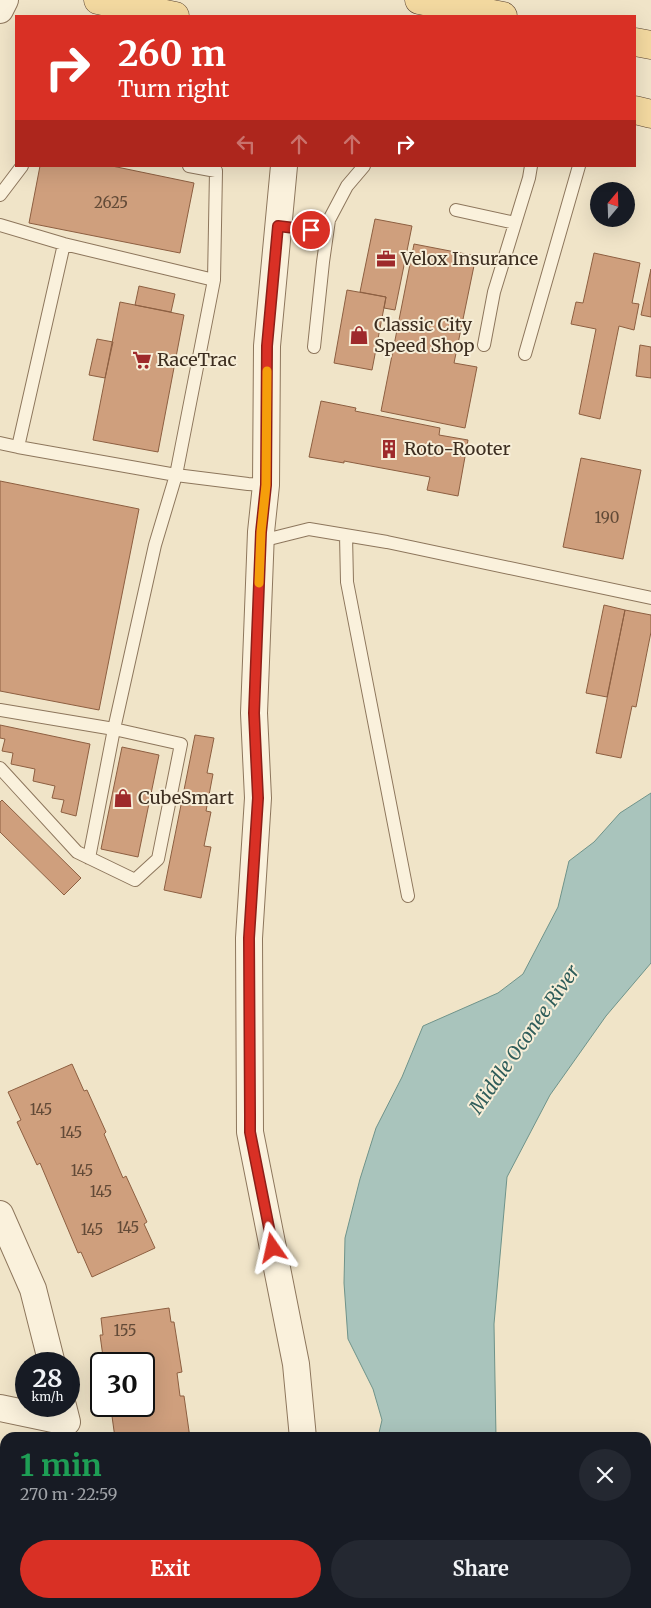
<!DOCTYPE html>
<meta charset="utf-8">
<style>
:root{--surface:#171b24;--page:#242831;--text:#f1f3f6;--muted:#9ea1a6;--accent:#d93025}
body{margin:0;font-family:Merriweather,serif;background:var(--page);color:var(--text);height:100vh;display:flex;flex-direction:column;font-size:19px;white-space:nowrap}
*{box-sizing:border-box;margin:0}
p{font-size:16px;color:var(--muted)}
.icon{flex:none;width:28px;height:28px;fill:none;stroke:currentColor;stroke-width:2;stroke-linecap:round;stroke-linejoin:round}
.map{position:relative;flex:1;overflow:hidden}
.sheet{position:absolute;left:0px;top:1432px;width:651px;height:176px;display:flex;flex-direction:column;background:var(--surface);border-radius:15px 15px 0 0;box-shadow:0 5px 20px #0002}
.sheet>*{flex:none}
.hud{position:absolute;left:15px;top:15px;width:621px;height:152px;border-radius:0px;box-shadow:0 5px 20px #0002;background:#d93025;color:#fff;overflow:hidden}
.needle{width:32px;rotate:19deg}
.fabs{position:absolute;left:590px;top:182px;display:grid;gap:10px}
.fabs a{display:grid;place-items:center;width:45px;height:45px;border-radius:50%;background:var(--surface);box-shadow:0 5px 20px #0002;font-size:25px}
.speed{position:absolute;left:15px;top:1352px;display:flex;gap:10px;font-size:25px;font-weight:700;text-align:center}
.speed>*{display:grid;place-content:center;width:65px;height:65px;border-radius:50%;background:var(--surface);box-shadow:0 5px 20px #0002;line-height:1}
.speed small{font-size:12px;font-weight:400}
.speed .limit{border:2px solid #111;border-radius:8px;background:#fff;color:#111}
.pin{position:absolute;display:grid;place-items:center;width:42px;height:42px;color:#fff;margin:-21px;border:2px solid #fff;border-radius:50%;box-shadow:0 1px 5px #0007}
.me{position:absolute;width:55px;margin:-28px;rotate:349deg;stroke-linejoin:round;filter:drop-shadow(0 0 4px #0008)}
.turn{display:flex;align-items:center;gap:18px;height:105px;padding:0 20px;font-size:22px}
.turn .icon{width:65px;height:65px;stroke-width:2.5}
.turn b{display:block;font-size:35px;line-height:42px}
.lanes{display:flex;align-items:center;height:48px;padding:0 20px;background:#0003;justify-content:center;gap:25px;direction:ltr}
.lanes .off{opacity:.35}
.round{display:grid;place-items:center;flex:none;width:52px;height:52px;border-radius:26px;background:var(--page)}
.summary{display:flex;align-items:center;justify-content:space-between;height:85px;padding:0 20px}
h1{font-size:30px;font-weight:700;line-height:38px;color:#1e9e55}
.primary-button{display:flex;gap:10px;margin-top:auto;padding:10px 20px}
.primary-button a{flex:1;height:58px;border-radius:30px;background:var(--accent);color:#fff;font-size:20px;font-weight:700;line-height:58px;text-align:center}
.primary-button a+a{background:var(--page);color:var(--text)}
.map>svg:first-child{display:block}
.water{fill:#a9c4bc;stroke:#6f938a}
.building{fill:#cf9f7d;stroke:#8d5f41}
.lines{fill:none;stroke-linecap:round;stroke-linejoin:round}
.service-casing{stroke:#8d765c;stroke-width:14}
.minor-casing{stroke:#8d765c;stroke-width:28}
.primary-casing{stroke:#5b4430;stroke-width:29}
.service{stroke:#faf1dc;stroke-width:12}
.minor{stroke:#faf1dc;stroke-width:26}
.primary{stroke:#f3d9a0;stroke-width:28}
.route-casing{stroke:#8d1f18;stroke-width:12}
.route{stroke:#d93025;stroke-width:9}
.slow{stroke:#f59e0b;stroke-width:9}
.labels{text-anchor:middle;stroke-width:4;stroke-linejoin:round;paint-order:stroke}
.number-label{font-size:15px;fill:#624a37}
.poi-label{font-size:18px;fill:#3d2e20;stroke:#f7eed8;text-anchor:start}
.water-label{font-size:19px;font-style:italic;fill:#2f5d5a;stroke:#f7eed8}
</style>
<div class="map">
<svg width="651" height="1608" viewBox="0 0 651 1608">
<rect width="100%" height="100%" fill="#f0e4c8"/>
<path class="water" d="M651 793V963L606 1016 550 1095 507 1177 494 1324 496 1437H378L382 1420 373 1389 348 1339 344 1283 345 1238 360 1179 376 1128 402 1077 423 1026 498 993 523 974 558 907 569 861 594 842 620 813Z
M366 1604H499V1608H367Z"/>
<path class="building" d="M40 166H112L194 183 180 253 29 223Z
M375 219 412 226 395 310 384 308 386 297 360 292Z
M414 244 476 256 454 363 477 367 465 428 381 411Z
M594 253 640 263 632 303 639 304 634 330 619 326 600 419 579 414 596 329 571 324 576 302 583 303Z
M651 269V317L641 315Z
M139 286 175 294 171 312 135 305Z
M347 290 386 297 372 370 334 363Z
M120 302 184 315 158 452 93 440Z
M97 339 113 342 105 378 89 375Z
M640 345 651 347V378L636 376Z
M321 401 356 408 355 411 440 428 439 435 468 440 458 496 427 490 430 477 344 461V463L309 457Z
M581 458 641 470 623 559 563 547Z
M0 481 139 509 99 710 0 691Z
M604 605 625 610 607 697 586 693Z
M625 610 651 615V632L636 707 632 706 621 758 596 753Z
M0 725 90 744 76 816 61 812 64 800 52 798 55 786 33 781 35 769 11 764 13 753 2 751 5 739 0 738Z
M195 735 214 738 207 773 213 774 206 811 211 812 204 846 211 847 201 898 164 890Z
M122 747 159 755 138 857 101 849Z
M2 800 81 878 64 895 0 832V802Z
M72 1064 84 1091 87 1090 106 1132 104 1134 123 1178 126 1176 147 1222 144 1224 155 1248 92 1277 81 1252 78 1253 40 1163 37 1165 17 1122 21 1120 8 1092Z
M169 1308 171 1322H174L182 1372 177 1373 180 1396H184L190 1438H115L111 1409 115 1408 114 1406H144V1364H104L100 1335H103L101 1318Z
M0 1479H5V1502L0 1538Z
M3 1586H5V1604H78V1608H0V1590H3Z"/>
<g class="lines">
<g class="service-casing">
<path id="service" d="M0 195 22 166
M456 210 515 223
M0 225 64 244 214 280
M278 226 327 232
M64 244 18 447 176 475 248 484 266 485
M484 345 494 292 529 178 531 166
M314 347 323 262 329 220 347 186 364 166
M525 354 579 166
M0 443 18 447
M346 535 347 582 408 896
M261 541 309 529 387 542 651 598
M0 710 114 729 181 744 158 859 135 880 77 852 0 768
M89 858 114 729 155 545 176 475 214 280 216 171 189 166"/>
</g>
<g class="minor-casing">
<path id="minor" d="M0 10 5 0
M284 166 267 346 266 485 261 532 254 713 258 798 249 938 250 1132 296 1364 303 1438
M0 1214 33 1289 52 1364
M0 1408 67 1422 63 1406
M276 1608 278 1604"/>
</g>
<g class="primary-casing">
<path id="primary" d="M98 0 175 16
M419 0 503 16
M635 42 651 45
M635 110 651 114"/>
</g>
<use href="#service" class="service"/>
<use href="#minor" class="minor"/>
<use href="#primary" class="primary"/>
</g>
<g class="lines">
<g class="route-casing">
<path id="route" d="M273 1248 250 1132V1114L249 938 258 798 254 713 261 532 266 485 267 346 278 226 311 230"/>
</g>
<use href="#route" class="route"/>
<path class="slow" d="M259 583 261 532 266 485 267 371"/>
</g>
<defs>
<g id="office-bare" transform="scale(1.5)"><path d="M-6-3h4V-5.5h4V-3h4V5H-6ZM-1-4.5V-3h2v-1.5ZM-6 0V1H6V0Z" fill="#9e2a2b" stroke="#f7eed8" stroke-width="2.5" paint-order="stroke"/></g>
<g id="shop-bare" transform="scale(1.5)"><path d="M-5-2.5h2.3a2.7 3.5 0 0 1 5.4 0H5L5.5 6h-11ZM-1.5-2.5h3a1.5 2.3 0 0 0-3 0Z" fill="#9e2a2b" stroke="#f7eed8" stroke-width="2.5" paint-order="stroke"/></g>
<g id="supermarket-bare" transform="scale(1.5)"><path d="M-6-5.5h2.5l.6 2H6L4.5 2H-2.5L-4.4-4H-6ZM-1.5 3.2a1.3 1.3 0 1 0 .1 0ZM3 3.2a1.3 1.3 0 1 0 .1 0Z" fill="#9e2a2b" stroke="#f7eed8" stroke-width="2.5" paint-order="stroke"/></g>
<g id="building-bare" transform="scale(1.5)"><path d="M-4-6H4V6H1V3H-1V6H-4ZM-2.5-4.3h1.7v1.8h-1.7ZM.8-4.3h1.7v1.8H.8ZM-2.5-1h1.7V.8h-1.7ZM.8-1h1.7V.8H.8Z" fill="#9e2a2b" stroke="#f7eed8" stroke-width="2.5" paint-order="stroke"/></g>
</defs>
<g fill-rule="evenodd">
<use href="#office-bare" x="386" y="259"/>
<use href="#shop-bare" x="359" y="335"/>
<use href="#supermarket-bare" x="142" y="360"/>
<use href="#building-bare" x="389" y="449"/>
<use href="#shop-bare" x="123" y="798"/>
</g>
<g class="labels">
<g class="number-label">
<text x="111" y="208">2625</text>
<text x="607" y="523">190</text>
<text x="41" y="1115">145</text>
<text x="71" y="1138">145</text>
<text x="82" y="1176">145</text>
<text x="101" y="1197">145</text>
<text x="128" y="1233">145</text>
<text x="92" y="1235">145</text>
<text x="125" y="1336">155</text>
</g>
<g class="poi-label">
<text x="401" y="265">Velox Insurance</text>
<text x="374" y="331">Classic City<tspan x="374" dy="21">Speed Shop</tspan></text>
<text x="157" y="366">RaceTrac</text>
<text x="404" y="455">Roto-Rooter</text>
<text x="138" y="804">CubeSmart</text>
</g>
<g class="water-label">
<text transform="translate(524 1039) rotate(-55)" y="7">Middle Oconee River</text>
</g>
</g>
</svg>
<div class="fabs">
<a><svg class="needle" viewBox="-14 -14 28 28"><path d="M0-13l5 13h-10z" fill="#e53935"/><path d="M0 13l5-13h-10z" fill="#9ea1a6"/></svg></a>
</div>
<div class="speed"><div>28<small>km/h</small></div><div class="limit">30</div></div>
<div class="pin" style="left:311px;top:230px;background:#d93025"><svg class="icon" aria-label="arrive" viewBox="0 0 24 24"><path d="M6 21V4h12l-3 4 3 4H6"/></svg></div>
<svg class="me" style="left:273px;top:1248px" viewBox="-20 -20 40 40"><path d="M0-17L14 15 0 8-14 15z" fill="#d93025" stroke="#fff" stroke-width="4"/></svg>
<div class="hud">
<div class="turn"><svg class="icon" aria-label="right" viewBox="0 0 24 24"><path d="M7 20v-9h11M14 6l5 5-5 5"/></svg><div><b>260 m</b>Turn right</div></div>
<div class="lanes"><svg class="icon off" aria-label="left" viewBox="0 0 24 24"><path d="M17 20v-9H6M10 6l-5 5 5 5"/></svg><svg class="icon off" aria-label="ahead" viewBox="0 0 24 24"><path d="M12 20V5M6 11l6-6 6 6"/></svg><svg class="icon off" aria-label="ahead" viewBox="0 0 24 24"><path d="M12 20V5M6 11l6-6 6 6"/></svg><svg class="icon" aria-label="right" viewBox="0 0 24 24"><path d="M7 20v-9h11M14 6l5 5-5 5"/></svg></div>
</div>
<section class="sheet">
<div class="summary"><div><h1>1 min</h1><p>270 m · 22:59</p></div><a class="round"><svg class="icon" aria-label="close" viewBox="0 0 24 24"><path d="M6 6l12 12M18 6L6 18"/></svg></a></div>
<div class="primary-button"><a>Exit</a><a>Share</a></div>
</section>
</div>
